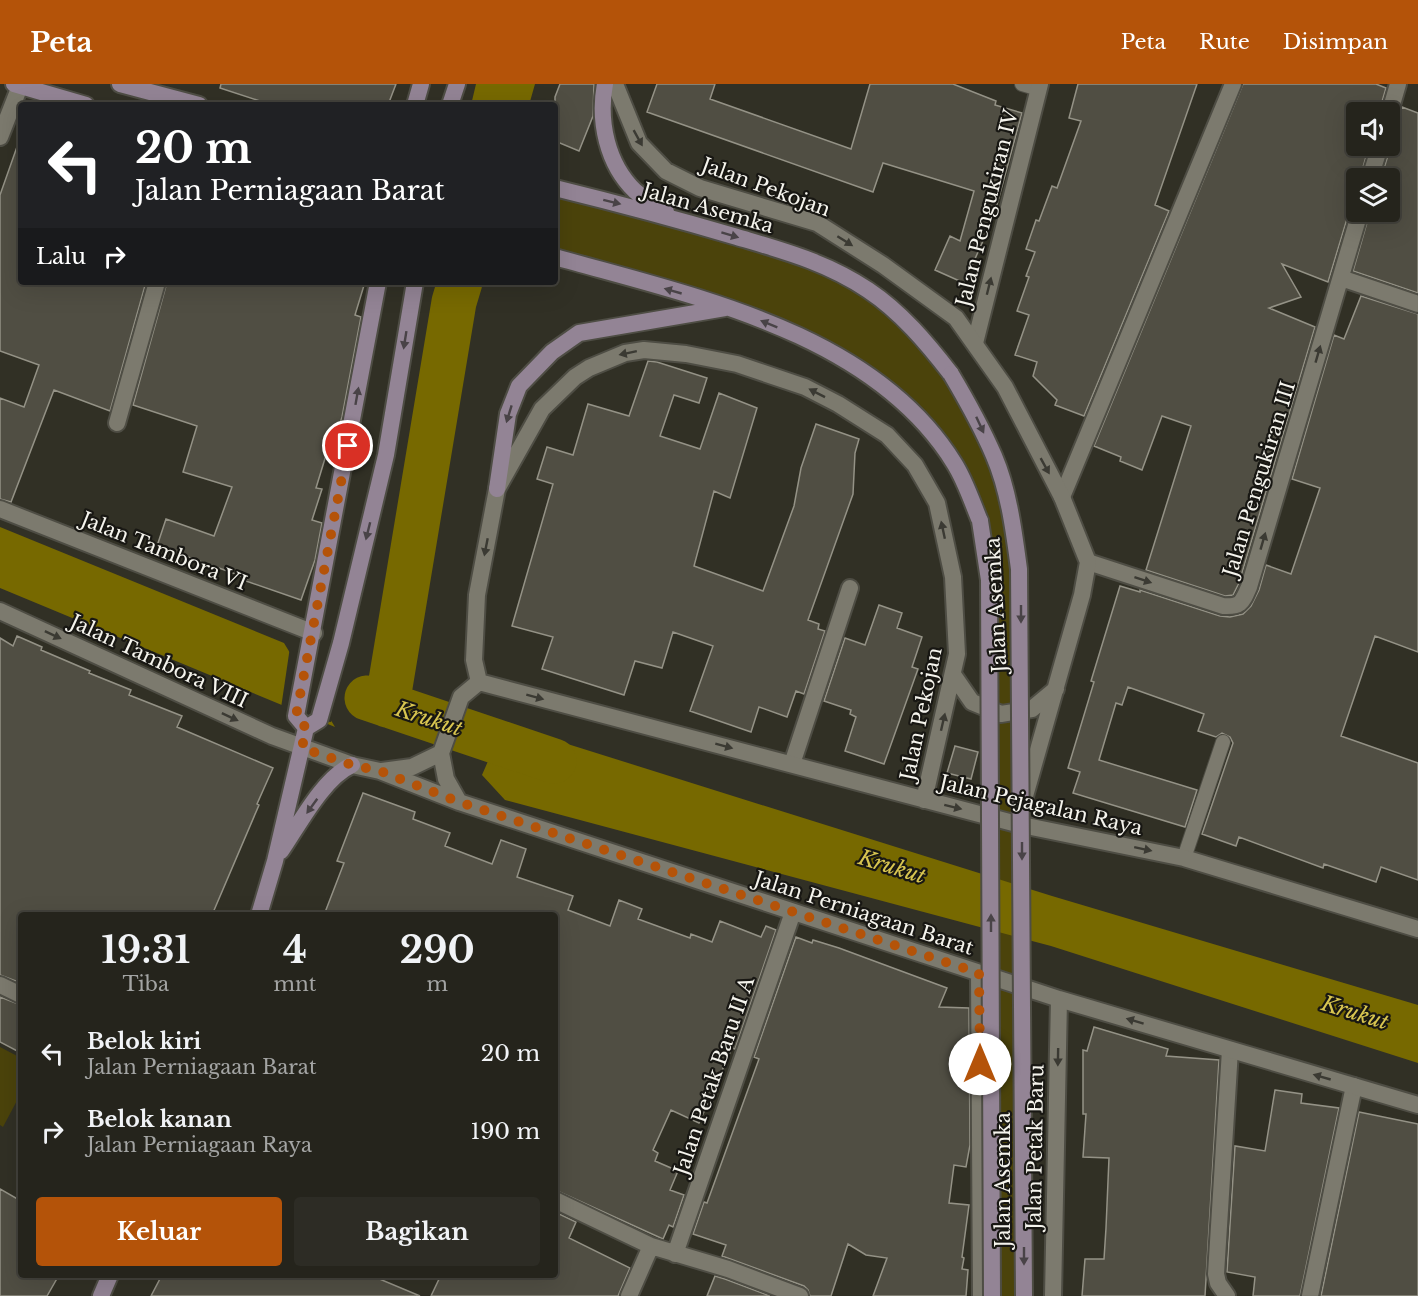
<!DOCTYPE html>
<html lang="id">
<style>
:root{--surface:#25241c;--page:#2d2c25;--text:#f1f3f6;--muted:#a3a4a3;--line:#42413b;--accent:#b45309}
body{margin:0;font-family:"Libre Baskerville",serif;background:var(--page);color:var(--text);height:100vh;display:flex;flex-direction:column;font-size:22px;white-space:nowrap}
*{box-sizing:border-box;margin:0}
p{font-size:20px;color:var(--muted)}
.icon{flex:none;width:33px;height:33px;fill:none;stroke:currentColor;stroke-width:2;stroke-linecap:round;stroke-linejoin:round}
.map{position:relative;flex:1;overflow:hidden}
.side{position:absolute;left:18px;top:828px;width:540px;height:366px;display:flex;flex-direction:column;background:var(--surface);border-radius:6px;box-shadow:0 6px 24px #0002,0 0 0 2px var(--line)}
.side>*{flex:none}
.hud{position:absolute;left:18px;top:18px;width:540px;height:183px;border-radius:6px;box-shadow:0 6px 24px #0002,0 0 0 2px var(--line);background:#202124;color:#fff;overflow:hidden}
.controls{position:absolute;left:1346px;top:18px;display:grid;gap:12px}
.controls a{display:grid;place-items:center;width:54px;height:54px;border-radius:6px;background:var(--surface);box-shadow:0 6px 24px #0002,0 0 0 2px var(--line);font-size:30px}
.pin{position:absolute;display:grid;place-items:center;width:51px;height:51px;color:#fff;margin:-26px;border:3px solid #fff;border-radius:50%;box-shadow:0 2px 6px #0007}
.me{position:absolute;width:66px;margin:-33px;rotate:0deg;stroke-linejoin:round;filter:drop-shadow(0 0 4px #0008)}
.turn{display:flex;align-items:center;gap:21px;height:126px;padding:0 18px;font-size:27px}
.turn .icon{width:78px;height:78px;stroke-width:2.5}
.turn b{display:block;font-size:42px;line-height:51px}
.then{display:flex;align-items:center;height:57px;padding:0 18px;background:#0003;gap:12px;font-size:22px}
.eta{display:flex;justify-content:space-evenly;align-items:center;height:102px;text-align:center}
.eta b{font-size:36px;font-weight:700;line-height:42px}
.action{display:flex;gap:12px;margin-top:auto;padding:12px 18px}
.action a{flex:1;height:69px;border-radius:6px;background:var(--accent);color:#fff;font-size:24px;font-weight:700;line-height:69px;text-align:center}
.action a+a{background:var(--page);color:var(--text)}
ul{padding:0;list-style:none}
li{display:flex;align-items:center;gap:18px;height:78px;padding:0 18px}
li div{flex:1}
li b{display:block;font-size:22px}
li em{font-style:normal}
header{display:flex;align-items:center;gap:36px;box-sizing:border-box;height:84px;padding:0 30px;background:var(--accent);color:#fff}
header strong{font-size:28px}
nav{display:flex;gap:33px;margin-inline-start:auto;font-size:21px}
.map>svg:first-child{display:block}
.green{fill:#4b430b}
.water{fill:#776900}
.pier{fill:#313025}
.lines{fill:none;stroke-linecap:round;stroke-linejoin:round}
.river{stroke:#776900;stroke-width:45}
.building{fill:#504e43;stroke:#949286;stroke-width:1.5}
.service-casing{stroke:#4e4d44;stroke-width:16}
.minor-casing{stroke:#4e4d44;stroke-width:20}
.tertiary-casing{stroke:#4e4d44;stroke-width:20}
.secondary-casing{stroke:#4e4d44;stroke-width:20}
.service{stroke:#7c7a6e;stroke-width:14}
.minor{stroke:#7c7a6e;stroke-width:16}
.tertiary{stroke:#7c7a6e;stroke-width:16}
.secondary{stroke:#938495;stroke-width:16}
.secondary-bridge-casing{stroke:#4e4d44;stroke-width:20;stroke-linecap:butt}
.secondary-bridge{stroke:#938495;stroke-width:16}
.oneway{fill:#3b3a33}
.oneway2{fill:#494347}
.route{stroke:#b45309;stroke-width:10;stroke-dasharray:0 18}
.labels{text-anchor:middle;stroke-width:4.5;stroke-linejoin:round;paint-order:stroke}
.street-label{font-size:20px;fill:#f5f4ed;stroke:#181713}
.water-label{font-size:21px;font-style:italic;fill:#d8c550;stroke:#181713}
</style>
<header>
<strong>Peta</strong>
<nav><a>Peta</a><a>Rute</a><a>Disimpan</a></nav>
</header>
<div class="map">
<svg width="1418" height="1212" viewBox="0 0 1418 1212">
<rect width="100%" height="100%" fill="#313025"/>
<path class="green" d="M555 104 674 134 870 207 970 320 1014 441 1024 1212H992L989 497 955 380 855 281 729 223 555 173Z
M0 963 21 974V1009L3 1043 0 1041Z"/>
<path class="water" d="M476 0H535L529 21H471Z
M0 443 284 559 335 643 0 504Z
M502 645 523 646 1052 812 1418 921V979L1051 862 505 716 482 691Z"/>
<path class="pier" d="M290 563 332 633 331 638 304 634 281 624Z"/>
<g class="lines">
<path class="river" d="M367 614 554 677
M387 621 454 218 460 198"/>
</g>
<path class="building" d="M221 0H396L388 21H272L220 4Z
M560 0H594L593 32 579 67 555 57V13Z
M657 0H715L710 15 851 65 870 0H953L996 17 995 21 1022 29 993 135 964 199 935 186 950 152 960 157 974 107 883 79 873 108 647 28Z
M1078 0H1197L1155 121 1169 127 1084 332 1055 321 1057 316 1033 292 1037 278 1015 271 1029 231 1017 227 1029 193 1026 192 1035 168 1026 165 1036 136 1039 137 1052 102 1057 104 1081 37 1069 34Z
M1243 0H1376L1386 4 1379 28H1356V62H1369L1360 94H1356V119L1350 125 1328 198 1282 180 1301 213 1269 224 1315 243 1239 499 1233 511 1225 512 1146 486 1191 342 1162 332 1142 386 1120 377 1121 373 1094 362Z
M1402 23 1418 29V209L1353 187 1370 128H1389V94H1381L1390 65 1389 41 1397 38Z
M18 60H21V198H146L110 327 54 306 11 418 0 415V314L24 323 39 281 0 267V111Z
M167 198H365L355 231 361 233 342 333 338 346 334 345 316 404 322 405 312 436 322 439 315 476 301 516 246 497 247 494 157 462 166 435 214 452 232 403 183 388 197 342 133 321Z
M1361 212 1418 230V568L1375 552 1341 652 1418 679V796L1381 783 1376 798 1324 780 1323 784 1239 753 1236 762 1202 750 1233 659 1230 653 1222 649 1216 653 1198 647 1204 630 1128 603 1122 621 1116 619 1099 676 1197 706 1185 743 1073 709 1080 688 1068 684 1094 598 1091 597 1120 502 1140 508V506L1220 532 1230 533 1243 530 1251 522 1259 506 1266 481 1291 490 1320 404 1292 395 1334 251 1344 255Z
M648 277 657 278 707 294 699 319 674 311 660 352 700 365 719 309 757 324 730 414 714 407 694 482 763 507 794 422 801 384 816 340 859 355 855 369 853 410 808 536 819 540 818 545 825 547 804 610 796 607 787 633 759 623 751 648 690 627 713 562 673 548 662 584 635 577 624 611 542 585 553 553 512 542 553 400 537 395 547 363 573 371 588 320 629 332Z
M879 521 902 529 897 544 922 553 912 583 918 585 884 680 845 667 856 633 850 630 851 626 824 617 845 554 865 561Z
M17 552 42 563 41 566 90 587 89 589 131 606 129 611 182 632 177 643 273 684 257 720 259 721 212 831H21V899L0 891V554L13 562Z
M955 662 978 668 971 695 947 689Z
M363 709 415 728 413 735 450 749 445 762 492 780 501 756 526 765 517 793 573 812 568 826 610 842 619 816 642 825 638 835 690 854 691 850 712 858 720 837 761 853 766 842 776 846 735 965 732 964 699 1039 671 1026 653 1066 658 1069 655 1077 678 1087 670 1106 684 1111 673 1143 669 1141 663 1155 555 1106V831H324L344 779 337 777Z
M796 853 812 859 813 856 839 864 947 904 939 923 969 924 970 1061 966 1083 954 1081 949 1119 969 1121 962 1173 964 1174 962 1185 968 1186 966 1212H873L887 1174 866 1171 848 1160 831 1212H810L808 1206 804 1202 722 1172 726 1161 693 1150 704 1118 707 1119 759 975 754 973Z
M0 913 21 921V969L0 958Z
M1094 943 1168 965 1166 972 1219 976 1205 1212H1082L1085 1175H1104L1106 1144 1109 1074 1083 1073 1086 1030H1083V966L1087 967Z
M1275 1006 1302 1010 1301 1019 1339 1024 1300 1212H1253L1255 1193 1227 1188 1235 1062 1265 1067Z
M1359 1028 1418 1040V1212H1321Z
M0 1105 21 1117V1191H59L47 1212H0Z
M555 1128 576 1138 569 1154 630 1184 618 1212H431L441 1191H555Z
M162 1191H370L420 1212H151Z
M715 1192 725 1195 770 1212H707Z"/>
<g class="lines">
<g class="service-casing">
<path id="service" d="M1022 0 1039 5
M1184 774 1223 658"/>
</g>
<g class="minor-casing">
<path id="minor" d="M1389 31 1398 0
M0 53 20 2
M1370 94 1380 62
M1341 194 1418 220
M975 259 1040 0
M117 339 157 198
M1062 413 1233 0
M1088 478 1223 522C1241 523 1242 519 1249 503L1360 128
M792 680 850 504
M0 901 21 911
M555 1116 651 1162 728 1185 800 1212
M675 1170 793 828
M629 1212 651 1162
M1227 1212 1218 1199 1216 1190 1230 966
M1310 1212 1354 1002"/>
</g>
<g class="tertiary-casing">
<path id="tertiary" d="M615 0 639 59 666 87 700 104 817 139 883 181 956 234 1005 303 1062 413 1088 478 1082 511 1023 719
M0 425 314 549
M0 527 272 652 352 681 380 687 459 718 1059 915 1418 1021
M954 592 972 618 1001 630 1032 625 1056 605
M479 598 474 576 477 511 497 405 542 325 575 293 589 284 625 269 644 266 686 270 737 280 805 303 838 320 887 351 915 381 937 419 953 493 957 570 924 716
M479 598 1017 740 1184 774 1418 845
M382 687 412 683 441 669
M459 718 446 695 441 669 461 613 479 598
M979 889 981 1212
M1053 1212 1059 915"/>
</g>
<g class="secondary-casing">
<path id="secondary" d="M14 0 86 21
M120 0 199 21
M605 0C598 37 607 80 635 107 644 115 656 121 666 128
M415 21 421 0
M450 21 457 0
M555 104C616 119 676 135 737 153 784 167 826 178 868 206 901 228 927 259 951 290
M555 173C692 212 873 248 954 379 965 396 972 418 980 437
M497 405 508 330 519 302 552 268 579 249 725 224
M306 644 296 632 378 198
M281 767C299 741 323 694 352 681
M259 831 275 777 306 644 319 636 341 559 386 371 415 198
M101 1212 110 1191"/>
</g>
<use href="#service" class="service"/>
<use href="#minor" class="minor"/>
<use href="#tertiary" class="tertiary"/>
<use href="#secondary" class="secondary"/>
<g class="secondary-bridge-casing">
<path id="secondary-bridge" d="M951 290C967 317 982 344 994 372 1009 407 1014 448 1019 485L1024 1212
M980 437 989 496 992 1212"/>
</g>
<use href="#secondary-bridge" class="secondary-bridge"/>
</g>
<defs><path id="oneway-solid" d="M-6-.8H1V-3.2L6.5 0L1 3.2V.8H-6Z" transform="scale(1.5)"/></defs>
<g class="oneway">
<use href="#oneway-solid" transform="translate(638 54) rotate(61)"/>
<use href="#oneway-solid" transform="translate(845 157) rotate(32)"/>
<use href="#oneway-solid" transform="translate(989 202) rotate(-76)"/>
<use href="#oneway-solid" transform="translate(628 269) rotate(168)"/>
<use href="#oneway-solid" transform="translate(1318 270) rotate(-74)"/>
<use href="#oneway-solid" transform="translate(817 309) rotate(-153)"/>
<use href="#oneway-solid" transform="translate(1045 382) rotate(61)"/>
<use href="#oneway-solid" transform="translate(943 446) rotate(-102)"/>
<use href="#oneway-solid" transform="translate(1263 457) rotate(-74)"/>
<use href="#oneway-solid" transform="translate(486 463) rotate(101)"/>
<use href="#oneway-solid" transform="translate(1143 496) rotate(18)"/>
<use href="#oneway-solid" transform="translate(53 551) rotate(25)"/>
<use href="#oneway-solid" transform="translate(535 613) rotate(15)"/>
<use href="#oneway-solid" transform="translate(230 633) rotate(25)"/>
<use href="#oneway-solid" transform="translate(943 638) rotate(-77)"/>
<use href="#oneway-solid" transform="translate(724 662) rotate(15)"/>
<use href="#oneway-solid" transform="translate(953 723) rotate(14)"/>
<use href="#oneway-solid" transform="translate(1143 765) rotate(12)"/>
<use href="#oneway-solid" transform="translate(1135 937) rotate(-163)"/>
<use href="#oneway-solid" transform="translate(1058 973) rotate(91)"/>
<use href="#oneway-solid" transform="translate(1322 993) rotate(-164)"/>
</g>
<g class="oneway2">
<use href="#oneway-solid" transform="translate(612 118) rotate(14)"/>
<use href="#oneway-solid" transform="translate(730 151) rotate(17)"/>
<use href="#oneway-solid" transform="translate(673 207) rotate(-164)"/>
<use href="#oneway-solid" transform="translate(769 240) rotate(-158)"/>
<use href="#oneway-solid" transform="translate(405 256) rotate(99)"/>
<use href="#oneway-solid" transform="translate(357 312) rotate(-80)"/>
<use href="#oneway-solid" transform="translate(509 330) rotate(107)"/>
<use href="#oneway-solid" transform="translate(980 341) rotate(65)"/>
<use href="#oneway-solid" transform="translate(368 447) rotate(104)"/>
<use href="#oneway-solid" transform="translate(1021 530) rotate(90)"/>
<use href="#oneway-solid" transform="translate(312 722) rotate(126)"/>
<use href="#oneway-solid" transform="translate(1022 767) rotate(90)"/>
<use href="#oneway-solid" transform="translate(991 839) rotate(-90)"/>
<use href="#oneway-solid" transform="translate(1024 1172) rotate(90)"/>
</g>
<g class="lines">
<path class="route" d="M348 362 296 632 306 644 302 664 352 681 380 687 459 718 979 889 980 980"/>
</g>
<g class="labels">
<g class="street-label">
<text transform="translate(766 103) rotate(20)" y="7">Jalan Pekojan</text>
<text transform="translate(708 124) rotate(16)" y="7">Jalan Asemka</text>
<text transform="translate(987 124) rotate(-76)" y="7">Jalan Pengukiran IV</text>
<text transform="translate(1259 395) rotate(-73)" y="7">Jalan Pengukiran III</text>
<text transform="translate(164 467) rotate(22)" y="7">Jalan Tambora VI</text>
<text transform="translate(996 521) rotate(-93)" y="7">Jalan Asemka</text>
<text transform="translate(159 577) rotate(25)" y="7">Jalan Tambora VIII</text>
<text transform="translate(921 630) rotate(-78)" y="7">Jalan Pekojan</text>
<text transform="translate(1041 721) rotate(13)" y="7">Jalan Pejagalan Raya</text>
<text transform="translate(864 829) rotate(18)" y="7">Jalan Perniagaan Barat</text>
<text transform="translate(714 992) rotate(-71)" y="7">Jalan Petak Baru II A</text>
<text transform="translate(1035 1063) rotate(-89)" y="7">Jalan Petak Baru</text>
<text transform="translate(1003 1096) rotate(-90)" y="7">Jalan Asemka</text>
</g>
<g class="water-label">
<text transform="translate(429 635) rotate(18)" y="7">Krukut</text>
<text transform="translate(892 783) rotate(17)" y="7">Krukut</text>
<text transform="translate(1355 929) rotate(17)" y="7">Krukut</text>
</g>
</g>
</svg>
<div class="controls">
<a><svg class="icon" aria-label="sound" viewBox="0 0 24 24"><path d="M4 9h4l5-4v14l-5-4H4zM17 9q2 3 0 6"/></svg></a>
<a><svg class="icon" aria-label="layers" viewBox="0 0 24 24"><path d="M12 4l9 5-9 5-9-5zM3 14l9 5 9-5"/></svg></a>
</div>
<div class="pin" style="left:348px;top:362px;background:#d93025"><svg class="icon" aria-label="arrive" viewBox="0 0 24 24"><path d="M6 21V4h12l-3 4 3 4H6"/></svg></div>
<svg class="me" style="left:980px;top:980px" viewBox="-20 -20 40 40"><circle r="19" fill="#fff"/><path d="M0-13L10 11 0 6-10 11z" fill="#b45309"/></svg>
<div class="hud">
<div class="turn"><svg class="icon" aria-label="left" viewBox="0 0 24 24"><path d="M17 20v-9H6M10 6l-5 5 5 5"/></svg><div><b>20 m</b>Jalan Perniagaan Barat</div></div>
<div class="then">Lalu<svg class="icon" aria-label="right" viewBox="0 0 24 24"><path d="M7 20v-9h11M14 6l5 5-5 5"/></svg></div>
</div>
<section class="side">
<div class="eta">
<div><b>19:31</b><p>Tiba</p></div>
<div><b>4</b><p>mnt</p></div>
<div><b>290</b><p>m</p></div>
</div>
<ul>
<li><svg class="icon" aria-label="left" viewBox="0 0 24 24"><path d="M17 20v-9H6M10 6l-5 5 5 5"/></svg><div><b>Belok kiri</b><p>Jalan Perniagaan Barat</p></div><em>20 m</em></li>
<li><svg class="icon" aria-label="right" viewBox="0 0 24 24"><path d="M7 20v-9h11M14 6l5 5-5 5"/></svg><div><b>Belok kanan</b><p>Jalan Perniagaan Raya</p></div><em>190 m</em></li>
</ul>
<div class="action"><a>Keluar</a><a>Bagikan</a></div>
</section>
</div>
